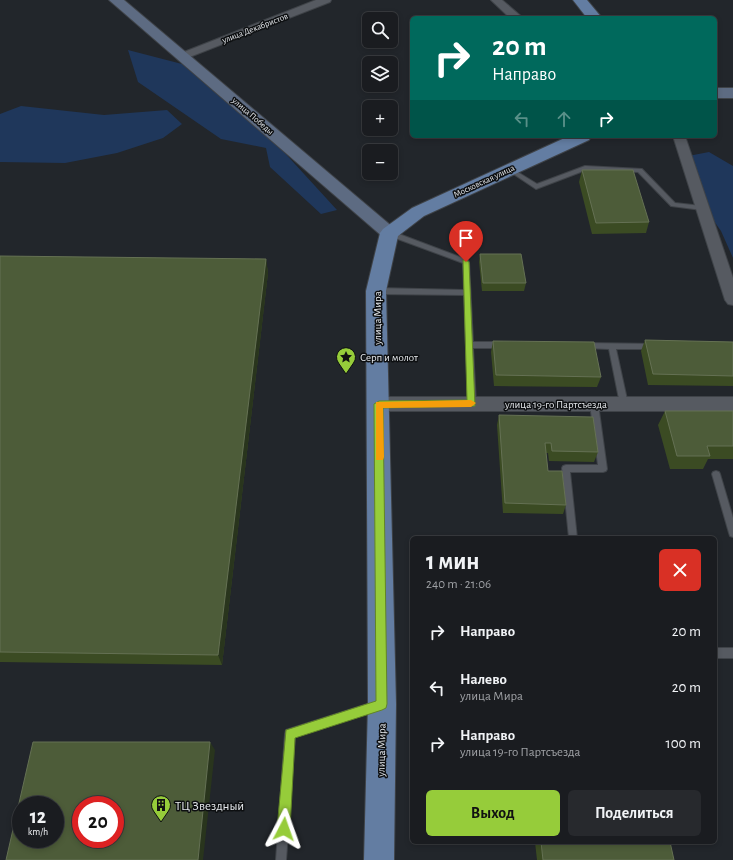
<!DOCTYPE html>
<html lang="ru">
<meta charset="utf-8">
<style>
:root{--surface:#1a1c20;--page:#27292d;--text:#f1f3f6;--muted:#9fa1a5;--line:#383a3e;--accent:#96cc3a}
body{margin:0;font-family:"Alegreya Sans",sans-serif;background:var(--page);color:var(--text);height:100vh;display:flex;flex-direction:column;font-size:15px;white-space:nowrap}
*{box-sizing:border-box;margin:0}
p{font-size:13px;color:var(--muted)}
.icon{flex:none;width:22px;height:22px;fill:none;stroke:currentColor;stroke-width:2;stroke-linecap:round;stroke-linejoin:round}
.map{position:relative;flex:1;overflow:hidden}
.details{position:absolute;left:410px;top:536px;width:307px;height:308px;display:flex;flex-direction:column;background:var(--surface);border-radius:6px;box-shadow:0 2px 6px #0003,0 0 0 1px var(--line)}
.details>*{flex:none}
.top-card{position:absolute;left:410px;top:16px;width:307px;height:122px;border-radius:6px;box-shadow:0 2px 6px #0003,0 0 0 1px var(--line);background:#00695c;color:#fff;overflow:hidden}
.buttons{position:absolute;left:362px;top:12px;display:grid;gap:8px}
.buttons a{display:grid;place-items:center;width:36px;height:36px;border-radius:6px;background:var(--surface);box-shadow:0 2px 6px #0003,0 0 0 1px var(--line);font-size:20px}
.speed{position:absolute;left:12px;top:796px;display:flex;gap:8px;font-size:20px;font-weight:700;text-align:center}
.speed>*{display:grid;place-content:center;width:52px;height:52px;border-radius:50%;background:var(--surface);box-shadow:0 2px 6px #0003,0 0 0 1px var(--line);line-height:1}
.speed small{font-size:10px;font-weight:400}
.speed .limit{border:6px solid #d22;background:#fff;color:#111}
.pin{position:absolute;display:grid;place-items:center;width:34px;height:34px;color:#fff;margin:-41px -17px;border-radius:50% 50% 50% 0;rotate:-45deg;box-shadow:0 0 4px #0007}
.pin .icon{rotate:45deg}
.me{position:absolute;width:44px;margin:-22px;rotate:4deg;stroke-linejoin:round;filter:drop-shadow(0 0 3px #0008)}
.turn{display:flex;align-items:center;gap:14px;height:84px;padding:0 16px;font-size:18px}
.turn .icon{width:52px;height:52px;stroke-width:2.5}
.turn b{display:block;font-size:28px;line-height:34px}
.lanes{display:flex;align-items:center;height:38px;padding:0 16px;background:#0003;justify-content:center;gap:20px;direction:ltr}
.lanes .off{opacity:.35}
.round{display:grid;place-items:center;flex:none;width:42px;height:42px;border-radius:6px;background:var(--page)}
.head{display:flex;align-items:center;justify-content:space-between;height:68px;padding:0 16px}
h1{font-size:24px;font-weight:700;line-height:30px}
.action{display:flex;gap:8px;margin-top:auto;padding:8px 16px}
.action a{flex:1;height:46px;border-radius:6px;background:var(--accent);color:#111;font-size:16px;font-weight:700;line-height:46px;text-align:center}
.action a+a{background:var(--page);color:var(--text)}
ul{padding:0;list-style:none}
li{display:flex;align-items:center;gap:12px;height:56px;padding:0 16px}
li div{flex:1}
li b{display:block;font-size:15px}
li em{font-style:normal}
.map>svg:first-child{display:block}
.green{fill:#1f375b}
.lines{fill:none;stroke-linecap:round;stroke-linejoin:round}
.lane-casing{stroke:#3f4348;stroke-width:2}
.street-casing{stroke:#3f4348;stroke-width:2}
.secondary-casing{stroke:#3f4348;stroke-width:2}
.primary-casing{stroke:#3f4348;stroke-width:2}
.lane{fill:#565a61;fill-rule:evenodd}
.street{fill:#565a61;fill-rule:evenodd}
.secondary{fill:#5d6b82;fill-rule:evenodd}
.primary{fill:#637da2;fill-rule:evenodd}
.wall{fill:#3b4b23}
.shaded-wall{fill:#29351d}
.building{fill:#4d5c39;stroke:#657154;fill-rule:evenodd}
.route{fill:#96cc3a;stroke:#628526}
.slow{fill:#f59e0b}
.labels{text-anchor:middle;stroke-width:3;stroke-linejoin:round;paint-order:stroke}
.far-street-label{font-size:9px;fill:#e4e7eb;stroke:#0d0f11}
.street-label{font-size:11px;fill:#e4e7eb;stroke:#0d0f11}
.poi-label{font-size:11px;fill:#e4e7eb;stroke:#0d0f11;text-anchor:start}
.near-poi-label{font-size:13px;fill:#e4e7eb;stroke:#0d0f11;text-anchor:start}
</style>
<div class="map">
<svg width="733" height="860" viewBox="0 0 733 860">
<rect width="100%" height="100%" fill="#22262b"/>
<path class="green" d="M128 50 182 64 283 151 337 210 321 214 270 167 266 148 221 139 138 82Z
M21 106 104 115 167 110 182 124 163 138 117 153 65 163 0 162V114Z
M709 152 733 166V258L721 231 694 193 683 157Z"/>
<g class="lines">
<g class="lane-casing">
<path id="lane" d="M585 166 642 169 675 203 702 206 705 208 702 210 671 206 638 172 586 170 536 189 506 169 507 168H511L537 184Z
M387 231H391L468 260 469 262 473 342H502L506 345 502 348H473L476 403 475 405H469L468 403 464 295 377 294 373 291 377 288 464 290 463 263 387 235Z
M586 343 657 344 658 346 657 348 654 349H616L628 404 627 406H621L620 404 609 349 583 348 582 346 583 344Z
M594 401 597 402 598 404 607 469 606 471 603 472H570L577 538H569L562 468 563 466 566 465H598L590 404 591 402Z
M716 471 719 472 720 474 733 518V537L730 536 729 533 712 474 713 472Z
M715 648H733V658H715Z
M377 701 380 703 382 706 380 709 295 737 286 860H276L285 734 286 730Z"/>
</g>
<g class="street-casing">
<path id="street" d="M316 0H331L330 2 187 58H179L177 56 179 54Z
M491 0H502L523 18H510Z
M673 136H685L733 278V305L728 304 725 300Z
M379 397H733V411H379L373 409 371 404 373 399Z"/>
</g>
<g class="secondary-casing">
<path id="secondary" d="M109 0H124L395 229 398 233 395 237 389 239 383 237Z
M715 88H733V98H715Z"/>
</g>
<g class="primary-casing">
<path id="primary" d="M573 0H587L602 18H587Z
M569 136H591L589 140 424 216 398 236 386 291 396 704 394 860H364L368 704 366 291 380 233 383 229 412 208Z"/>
</g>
<use href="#lane" class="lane"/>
<use href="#street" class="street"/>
<use href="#secondary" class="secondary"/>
<use href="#primary" class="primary"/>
</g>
<path class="wall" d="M582 170 649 222 646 233 592 234 579 182Z
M480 254 526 283 524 291H482L479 262Z
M0 256 266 259 268 273 222 665 0 662Z
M645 340 733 342V386L648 385 641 351Z
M493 341 601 377 597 387 494 386 491 352Z
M665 411H733V459H708L703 469H670L658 425Z
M499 415 598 452 594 462 549 461 548 453H546L548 471 566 505 563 514 503 513 497 425Z
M535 842H670L674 860H537Z"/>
<path class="shaded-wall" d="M266 259 268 273 222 665 218 655Z
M210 742 215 750 203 860H198Z"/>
<path class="building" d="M582 170H633L649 222 596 223Z
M480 254H521L526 283H483Z
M0 256 266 259 218 655 0 652Z
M645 340 733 342V376L653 374Z
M493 341 594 342 601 377 496 375Z
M665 411H733V446H707L710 456H677Z
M499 415 593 417 598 452 552 451 551 443H545L548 471H562L566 505 505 503Z
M33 742H210L198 860H6ZM21 805H55V839H21ZM81 805H115V839H81Z
M541 842H670L674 860H543Z"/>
<path class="route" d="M463 260H466L469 262 475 406 383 408 387 704 386 708 382 710 295 738 290 829 288 833 284 835 279 833 277 829 286 730 376 701 374 404 379 401 467 400Z"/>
<path class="slow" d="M471 400 476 403 471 407 383 408 384 457 383 460H376V402Z"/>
<defs>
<g id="sight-pin" transform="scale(1)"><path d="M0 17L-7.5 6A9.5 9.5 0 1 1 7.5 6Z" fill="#96cc3a" stroke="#0d0f11"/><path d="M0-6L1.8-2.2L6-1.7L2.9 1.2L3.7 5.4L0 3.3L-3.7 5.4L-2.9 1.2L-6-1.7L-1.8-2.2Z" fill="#111"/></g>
<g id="building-pin" transform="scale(1)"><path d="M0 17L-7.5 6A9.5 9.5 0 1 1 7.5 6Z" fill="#96cc3a" stroke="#0d0f11"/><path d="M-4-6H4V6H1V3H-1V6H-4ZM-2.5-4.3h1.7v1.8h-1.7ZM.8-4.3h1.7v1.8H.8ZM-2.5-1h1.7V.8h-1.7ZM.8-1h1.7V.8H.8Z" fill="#111"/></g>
</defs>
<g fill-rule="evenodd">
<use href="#sight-pin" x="346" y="357"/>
<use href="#building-pin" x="161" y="805"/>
</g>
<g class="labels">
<g class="far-street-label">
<text transform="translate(255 28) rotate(-21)" y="3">улица Декабристов</text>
<text transform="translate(253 116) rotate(41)" y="3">улица Победы</text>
<text transform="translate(484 181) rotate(-25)" y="3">Московская улица</text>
</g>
<g class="street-label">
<text transform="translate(377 318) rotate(-90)" y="4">улица Мира</text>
<text x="556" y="408">улица 19-го Партсъезда</text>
<text transform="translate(381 750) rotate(-89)" y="4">улица Мира</text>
</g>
<g class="poi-label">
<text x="360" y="361">Серп и молот</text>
</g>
<g class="near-poi-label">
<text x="175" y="810">ТЦ Звездный</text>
</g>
</g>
</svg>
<div class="buttons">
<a><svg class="icon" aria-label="search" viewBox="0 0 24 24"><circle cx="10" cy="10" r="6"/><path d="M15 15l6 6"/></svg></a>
<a><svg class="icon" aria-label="layers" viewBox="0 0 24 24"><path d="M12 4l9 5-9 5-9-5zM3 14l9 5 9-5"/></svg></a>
<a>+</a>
<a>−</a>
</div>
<div class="speed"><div>12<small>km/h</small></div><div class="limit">20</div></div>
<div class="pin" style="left:466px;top:262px;background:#d93025"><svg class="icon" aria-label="arrive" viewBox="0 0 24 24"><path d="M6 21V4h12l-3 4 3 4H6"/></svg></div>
<svg class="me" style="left:284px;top:829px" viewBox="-20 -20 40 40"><path d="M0-17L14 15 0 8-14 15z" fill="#96cc3a" stroke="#fff" stroke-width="4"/></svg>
<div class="top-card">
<div class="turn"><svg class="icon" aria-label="right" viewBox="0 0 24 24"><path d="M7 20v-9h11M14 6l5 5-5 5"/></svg><div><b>20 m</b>Направо</div></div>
<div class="lanes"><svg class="icon off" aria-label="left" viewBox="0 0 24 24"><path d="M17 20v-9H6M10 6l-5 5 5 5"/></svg><svg class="icon off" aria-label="ahead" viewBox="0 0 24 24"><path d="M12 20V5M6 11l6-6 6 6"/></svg><svg class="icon" aria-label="right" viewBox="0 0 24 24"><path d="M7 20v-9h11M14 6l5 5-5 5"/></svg></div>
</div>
<section class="details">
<div class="head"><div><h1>1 мин</h1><p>240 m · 21:06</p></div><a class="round" style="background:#d93025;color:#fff"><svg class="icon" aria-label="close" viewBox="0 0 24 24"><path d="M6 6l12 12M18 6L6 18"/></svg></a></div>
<ul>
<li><svg class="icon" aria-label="right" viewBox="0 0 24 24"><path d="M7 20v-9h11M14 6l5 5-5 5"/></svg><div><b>Направо</b></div><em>20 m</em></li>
<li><svg class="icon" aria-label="left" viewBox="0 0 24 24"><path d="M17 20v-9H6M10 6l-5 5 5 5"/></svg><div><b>Налево</b><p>улица Мира</p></div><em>20 m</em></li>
<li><svg class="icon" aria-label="right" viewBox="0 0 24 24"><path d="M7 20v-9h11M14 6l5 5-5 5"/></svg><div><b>Направо</b><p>улица 19-го Партсъезда</p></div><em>100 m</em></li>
</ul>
<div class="action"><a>Выход</a><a>Поделиться</a></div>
</section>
</div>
